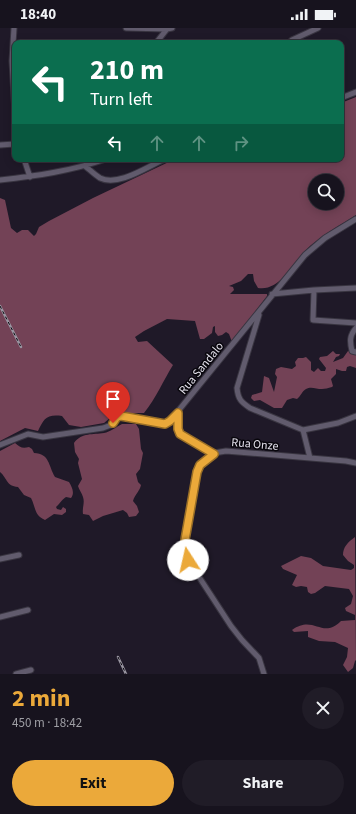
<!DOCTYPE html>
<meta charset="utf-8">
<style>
:root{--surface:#17131e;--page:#201c27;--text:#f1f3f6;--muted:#9e9ea4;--line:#36323c;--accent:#eba93a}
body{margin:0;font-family:"Source Sans 3",sans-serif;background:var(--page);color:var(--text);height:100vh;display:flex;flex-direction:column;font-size:15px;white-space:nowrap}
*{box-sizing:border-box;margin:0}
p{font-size:13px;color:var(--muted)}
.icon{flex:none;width:22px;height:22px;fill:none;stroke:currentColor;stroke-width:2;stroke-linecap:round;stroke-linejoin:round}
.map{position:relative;height:646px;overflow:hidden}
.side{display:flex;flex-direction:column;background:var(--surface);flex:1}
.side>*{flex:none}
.guide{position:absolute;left:12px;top:12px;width:332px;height:122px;border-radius:8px;box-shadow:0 2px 10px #0003,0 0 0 1px var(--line);background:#0b6e4f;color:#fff;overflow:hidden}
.buttons{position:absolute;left:308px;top:146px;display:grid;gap:8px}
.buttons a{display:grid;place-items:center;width:36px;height:36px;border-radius:50%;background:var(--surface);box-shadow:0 2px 10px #0003,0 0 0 1px var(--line);font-size:20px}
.pin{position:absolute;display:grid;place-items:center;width:34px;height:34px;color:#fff;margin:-41px -17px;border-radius:50% 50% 50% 0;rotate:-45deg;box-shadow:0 0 4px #0007}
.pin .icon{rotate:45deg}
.me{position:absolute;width:44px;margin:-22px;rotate:350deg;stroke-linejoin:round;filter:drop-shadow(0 0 3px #0008)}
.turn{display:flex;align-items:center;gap:14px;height:84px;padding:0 12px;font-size:18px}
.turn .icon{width:52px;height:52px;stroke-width:2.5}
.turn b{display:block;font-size:28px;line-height:34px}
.lanes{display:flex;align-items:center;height:38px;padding:0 12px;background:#0003;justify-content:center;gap:20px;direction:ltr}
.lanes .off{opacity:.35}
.round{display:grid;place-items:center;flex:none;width:42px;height:42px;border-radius:21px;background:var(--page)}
.head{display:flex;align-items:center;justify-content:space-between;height:68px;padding:0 12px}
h1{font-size:24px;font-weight:700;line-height:30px;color:var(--accent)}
.primary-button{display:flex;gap:8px;margin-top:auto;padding:8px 12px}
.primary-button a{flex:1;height:46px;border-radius:24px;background:var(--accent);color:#111;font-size:16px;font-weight:700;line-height:46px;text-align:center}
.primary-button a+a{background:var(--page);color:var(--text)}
.status{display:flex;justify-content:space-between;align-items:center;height:28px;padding:0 20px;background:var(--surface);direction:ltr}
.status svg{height:11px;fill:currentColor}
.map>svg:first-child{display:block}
.forest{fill:#734256;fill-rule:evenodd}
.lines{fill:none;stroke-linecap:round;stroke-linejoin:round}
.minor-casing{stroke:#393541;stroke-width:7}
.minor{stroke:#615b6d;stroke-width:5}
.rail-casing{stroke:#9995a1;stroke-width:2.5}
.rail{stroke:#08060c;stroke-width:1;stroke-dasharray:3;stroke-linecap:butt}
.route-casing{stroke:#996e26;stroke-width:10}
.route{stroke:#eba93a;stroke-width:7}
.labels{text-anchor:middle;stroke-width:3;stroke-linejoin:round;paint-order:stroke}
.street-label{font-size:12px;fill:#e3e0eb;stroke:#08060c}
</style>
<div class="status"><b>18:40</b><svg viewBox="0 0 49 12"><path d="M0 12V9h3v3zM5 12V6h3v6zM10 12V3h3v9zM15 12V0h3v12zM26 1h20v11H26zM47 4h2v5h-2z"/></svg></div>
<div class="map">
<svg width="356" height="646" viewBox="0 0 356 646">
<rect width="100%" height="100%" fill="#1f1928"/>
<path class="forest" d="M356 69V187C340 197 324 206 310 218 295 231 281 264 258 260L254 253 253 246H248L241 253 229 258 233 259 234 262 230 266H267V268L232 314 229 306 226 304 222 307 218 308 215 304V298L213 299 212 305 204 311H200L195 293 167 291 144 303 135 309 138 314 147 313 173 337C163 353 156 370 144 385H116L104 395 81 399 69 397 62 388C46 386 44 391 38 403L25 400 0 413V170L5 172 11 200 17 205 22 202H28L34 208 36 206 39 199 49 193 93 170 175 131H341V75ZM315 153H337V175H315Z
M333 323 336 326H340L339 328 336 329 333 334 343 330 348 323 356 326V340L350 338 347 339 346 343H342L336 341V346L331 351 333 358 332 359C328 360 325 361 322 361 316 361 311 358 306 361 302 363 301 368 297 371L293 370 287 372 282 380H274L260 372 254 373 251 370 252 367 262 364 264 348 269 350 274 364 277 349 275 346 276 341 281 339 292 341 296 338 295 334 298 330H303L306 329 311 334V342L314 344 318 340 321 343H325L326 340 319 331 320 329 327 328Z
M122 396H136L139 401 141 421 143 425 140 441 136 446 138 454 141 457C140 463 135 466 133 473L137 478 139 484 136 488 129 489 127 485 123 482 103 488 93 493 89 487 83 486C82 480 85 475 83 469 82 465 79 462 78 458L82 451 78 435 79 431 75 424 74 415C82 404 93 407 104 405 110 404 116 399 122 396Z
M15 415C20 419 22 421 29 419L32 421 34 425C50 426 48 437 55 449L69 454C72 459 75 465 71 470L66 469C61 472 60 476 56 479L57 481 61 482 63 479 66 481V484L62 487 54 486 45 492C34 487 36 480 31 470L24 467 18 459C6 458 8 451 0 444V423Z
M355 509 356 632 355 633 353 640 348 644 343 637 347 629 348 620 335 614 319 613 308 609V603L294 604 292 602C314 586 322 612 341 593L355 592V587L346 583 345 580 351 576 353 568 349 561 325 558 315 565 311 566 308 564 307 559 301 558 296 559 292 557 297 547 283 541 281 538 301 528 311 530 323 538 351 542 354 540V537L348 533 343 527C343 519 348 514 355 509Z"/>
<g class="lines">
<g class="minor-casing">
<path id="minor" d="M14 0 12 33 15 86
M126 0 167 1
M156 15 167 1 172 0
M289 15 292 12 318 0
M341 70 356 64
M0 117 15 116
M24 131 30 149
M85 138C90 142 95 147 100 150 119 159 148 138 165 131
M0 152C36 148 71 143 106 131
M314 262 356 260
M272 266 314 262 313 292 356 295
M259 287 237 360C238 371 241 374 250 380L303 402 338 395 356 388
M356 300C349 308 350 314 352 323L356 324
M178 385 177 401 180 406 214 425
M303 402 310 430
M0 417 28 406 43 409 103 400 111 397 117 389 121 388 161 396H165L170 393 305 227 325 210 356 191
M0 531 19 527
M0 589 28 582
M16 646 31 642
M264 646 259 630 242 612 231 598 188 532 185 519 195 453 200 437 214 425 226 423 346 433 356 435"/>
</g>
<use href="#minor" class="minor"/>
<g class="rail-casing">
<path id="rail" d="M0 278 21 319
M118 629 126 646"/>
</g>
<use href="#rail" class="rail"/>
</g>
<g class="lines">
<g class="route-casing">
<path id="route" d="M113 395 117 389 121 388 165 396 170 393 178 385V401L180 406 214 426 200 437 197 444 185 512V519L188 532"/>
</g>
<use href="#route" class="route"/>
</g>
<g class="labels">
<g class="street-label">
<text transform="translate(201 340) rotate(-51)" y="4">Rua Sandalo</text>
<text transform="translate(255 416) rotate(5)" y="4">Rua Onze</text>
</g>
</g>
</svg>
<div class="buttons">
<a><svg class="icon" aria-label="search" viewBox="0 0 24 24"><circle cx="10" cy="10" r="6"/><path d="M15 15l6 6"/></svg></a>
</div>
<div class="pin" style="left:113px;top:395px;background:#d93025"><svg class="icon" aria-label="arrive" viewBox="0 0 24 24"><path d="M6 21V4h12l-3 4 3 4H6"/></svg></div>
<svg class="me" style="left:188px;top:532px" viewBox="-20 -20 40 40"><circle r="19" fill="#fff"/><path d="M0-13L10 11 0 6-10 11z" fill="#eba93a"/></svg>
<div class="guide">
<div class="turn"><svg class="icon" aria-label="left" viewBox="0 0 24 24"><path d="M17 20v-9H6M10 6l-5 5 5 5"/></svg><div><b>210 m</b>Turn left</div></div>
<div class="lanes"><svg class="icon" aria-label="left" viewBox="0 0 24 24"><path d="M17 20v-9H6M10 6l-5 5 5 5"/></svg><svg class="icon off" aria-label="ahead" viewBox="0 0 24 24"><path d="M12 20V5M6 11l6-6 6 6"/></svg><svg class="icon off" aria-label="ahead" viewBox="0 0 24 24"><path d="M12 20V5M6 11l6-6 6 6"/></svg><svg class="icon off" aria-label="right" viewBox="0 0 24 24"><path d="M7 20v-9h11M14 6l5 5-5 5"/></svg></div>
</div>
</div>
<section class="side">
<div class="head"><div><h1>2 min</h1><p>450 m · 18:42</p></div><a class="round"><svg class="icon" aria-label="close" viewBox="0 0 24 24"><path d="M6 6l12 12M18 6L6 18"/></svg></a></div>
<div class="primary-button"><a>Exit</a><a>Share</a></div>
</section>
